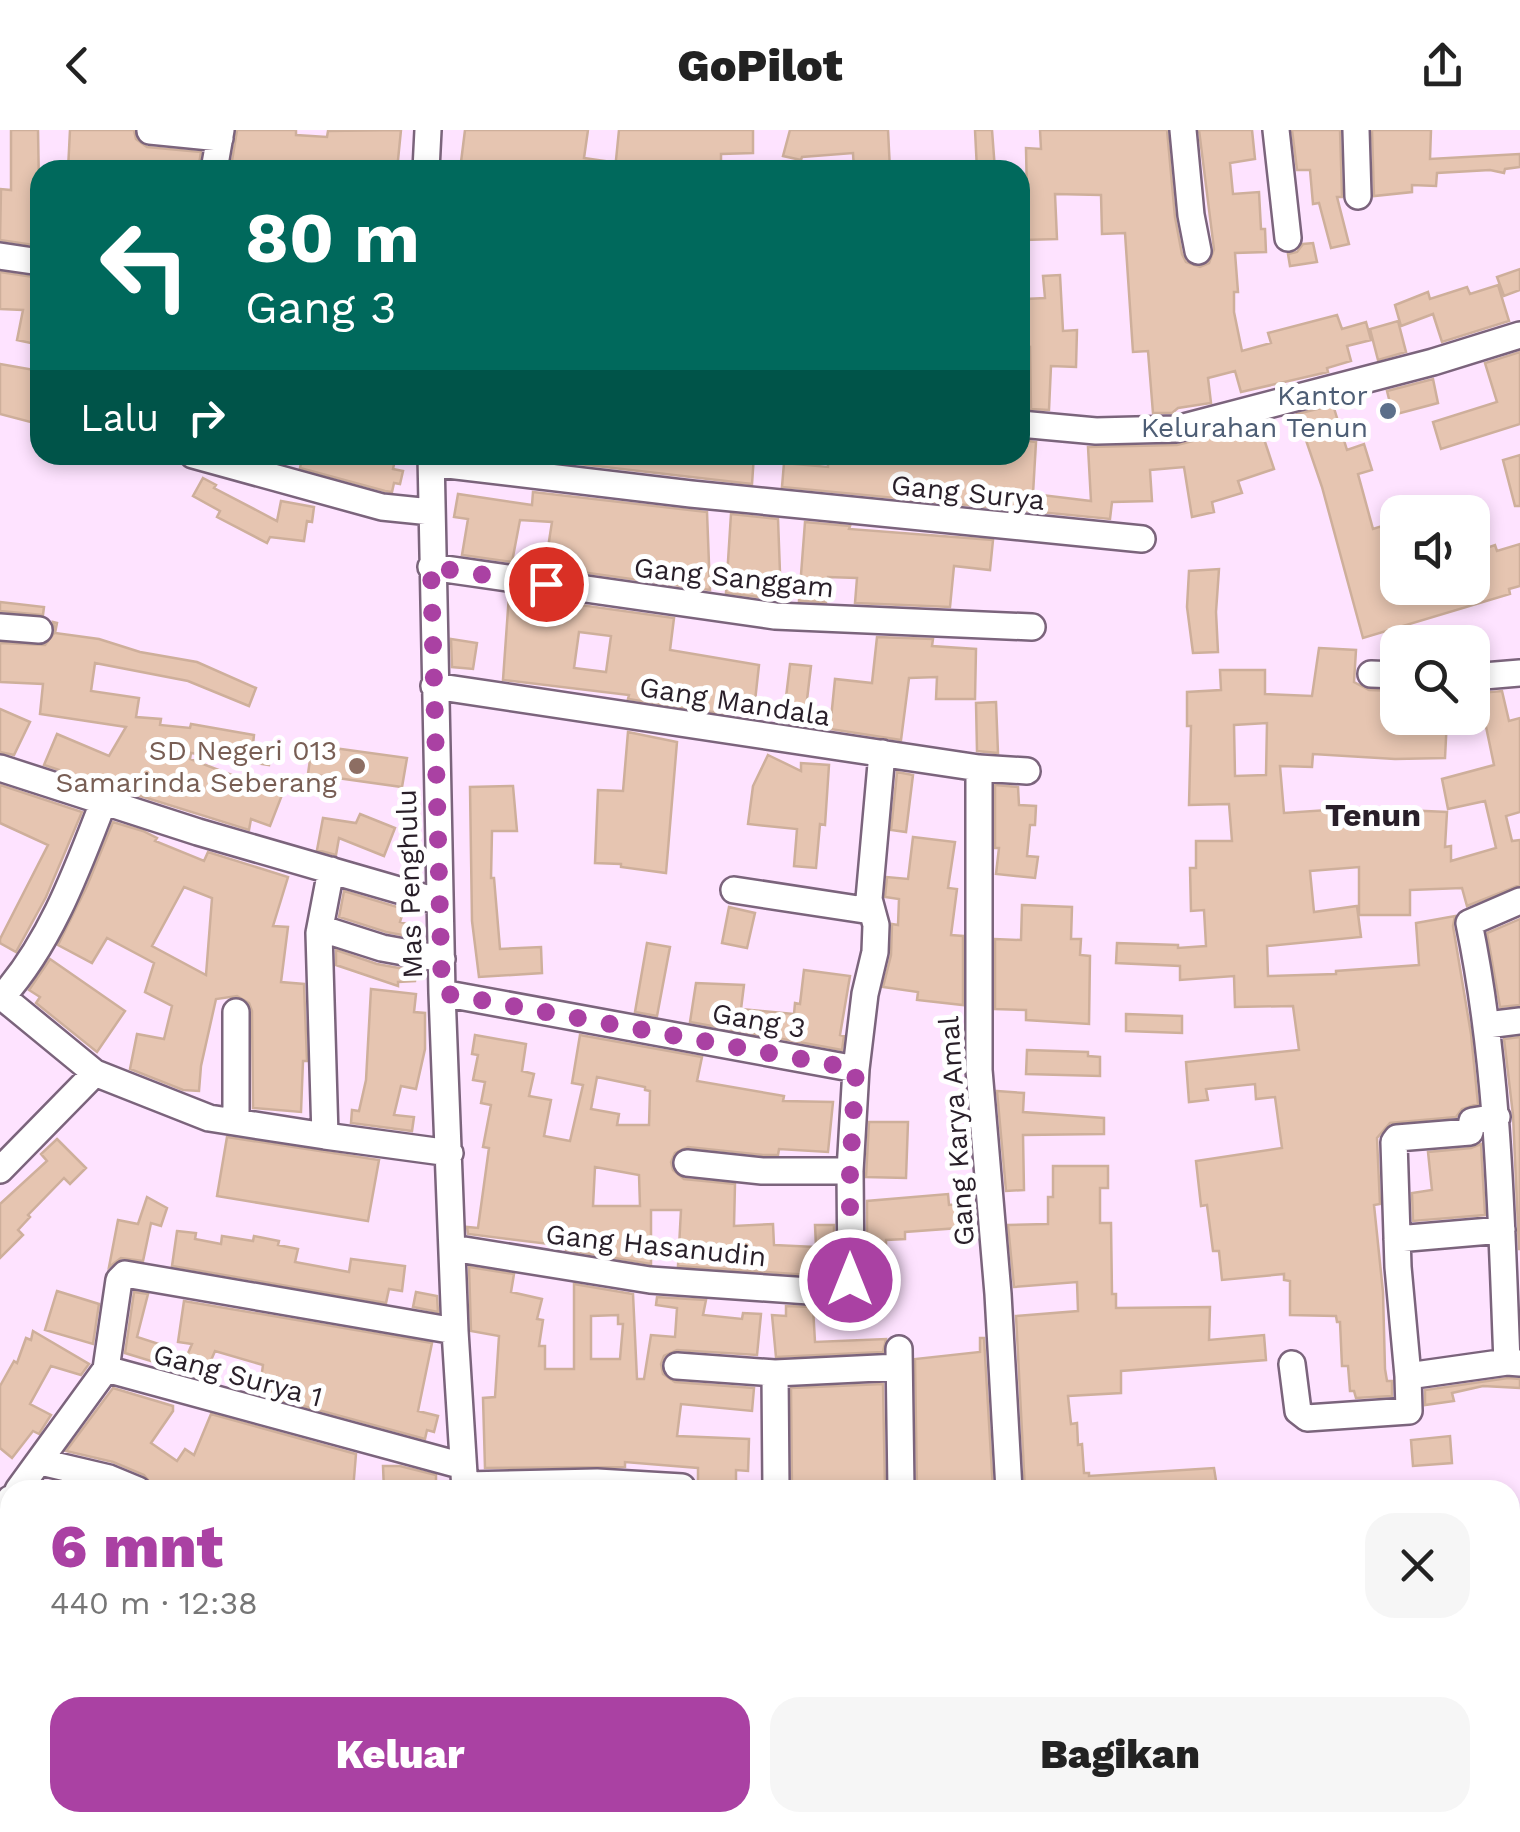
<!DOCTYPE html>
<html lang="id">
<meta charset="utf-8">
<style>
:root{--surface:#fff;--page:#f6f6f6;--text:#222;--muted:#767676;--accent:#aa41a3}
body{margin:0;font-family:"Work Sans",sans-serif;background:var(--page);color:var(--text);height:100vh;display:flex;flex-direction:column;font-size:38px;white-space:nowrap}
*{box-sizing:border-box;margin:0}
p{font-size:32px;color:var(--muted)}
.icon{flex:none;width:55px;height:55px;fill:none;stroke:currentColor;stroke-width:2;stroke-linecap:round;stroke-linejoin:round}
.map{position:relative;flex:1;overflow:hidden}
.details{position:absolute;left:0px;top:1350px;width:1520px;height:352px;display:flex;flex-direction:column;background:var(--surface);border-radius:30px 30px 0 0;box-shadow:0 5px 15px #0003}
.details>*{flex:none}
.hud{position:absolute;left:30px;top:30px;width:1000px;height:305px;border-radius:30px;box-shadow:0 5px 15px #0003;background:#00695c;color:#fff;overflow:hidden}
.tools{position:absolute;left:1380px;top:365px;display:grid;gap:20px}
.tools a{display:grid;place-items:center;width:110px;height:110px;border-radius:20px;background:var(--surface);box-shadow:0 5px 15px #0003;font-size:50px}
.pin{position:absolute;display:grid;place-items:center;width:85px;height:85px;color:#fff;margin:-42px;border:5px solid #fff;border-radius:50%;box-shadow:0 2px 10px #0007}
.me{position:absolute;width:110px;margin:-55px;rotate:0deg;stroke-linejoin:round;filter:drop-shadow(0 0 8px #0008)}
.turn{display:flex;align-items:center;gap:35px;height:210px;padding:0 50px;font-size:45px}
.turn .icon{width:130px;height:130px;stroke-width:2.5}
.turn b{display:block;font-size:70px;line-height:85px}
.then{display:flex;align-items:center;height:95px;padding:0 50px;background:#0003;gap:20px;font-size:38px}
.round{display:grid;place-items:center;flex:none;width:105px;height:105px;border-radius:30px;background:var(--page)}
.head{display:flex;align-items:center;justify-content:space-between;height:170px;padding:0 50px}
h1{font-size:60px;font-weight:800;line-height:75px;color:var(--accent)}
.button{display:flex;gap:20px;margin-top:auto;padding:20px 50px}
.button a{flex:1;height:115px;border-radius:30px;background:var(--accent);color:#fff;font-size:40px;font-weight:800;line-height:115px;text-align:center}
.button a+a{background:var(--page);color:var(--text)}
header{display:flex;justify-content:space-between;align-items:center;height:130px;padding:0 50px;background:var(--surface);font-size:45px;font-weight:800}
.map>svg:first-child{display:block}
.green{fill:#afeab2}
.water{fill:#32b2dd}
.building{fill:#e6c5b1;stroke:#ceaf9b;stroke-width:2.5;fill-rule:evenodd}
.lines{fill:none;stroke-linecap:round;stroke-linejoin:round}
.minor-casing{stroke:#7b647c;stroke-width:30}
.minor{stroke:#fff;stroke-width:25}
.route{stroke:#aa41a3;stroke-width:18;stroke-dasharray:0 32.4}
.service-dot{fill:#5c6f8a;stroke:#fff;stroke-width:4}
.education-dot{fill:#8d6e63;stroke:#fff;stroke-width:4}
.labels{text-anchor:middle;stroke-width:10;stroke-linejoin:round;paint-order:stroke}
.service-label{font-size:28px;fill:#4e5e75;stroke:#fff;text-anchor:end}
.street-label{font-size:28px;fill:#291f29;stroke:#fff}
.education-label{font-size:28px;fill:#785e54;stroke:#fff;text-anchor:end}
.quarter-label{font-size:32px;font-weight:bold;fill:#291f29;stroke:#fff}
</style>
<header><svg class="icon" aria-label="back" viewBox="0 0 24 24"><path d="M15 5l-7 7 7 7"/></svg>GoPilot<svg class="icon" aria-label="share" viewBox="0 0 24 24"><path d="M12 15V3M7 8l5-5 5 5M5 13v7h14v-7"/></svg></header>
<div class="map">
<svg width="1520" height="1702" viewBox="0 0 1520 1702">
<rect width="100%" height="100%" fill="#fee3ff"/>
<path class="green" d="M112 1692H318V1702H110Z"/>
<path class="water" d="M1520 1545V1702H1151L1170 1692H1510V1551Z"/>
<path class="building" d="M11 0H38L40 116 0 110 1 59 11 60Z
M70 0H134L136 9 147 17 201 22 199 34 168 32V40H68Z
M237 0H296V5L327 7 328 1 401 0 397 40 231 37Z
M465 0H588L584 28 612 32 611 40H460Z
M619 0H753V23L721 24V36L643 32 642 40H615Z
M790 0H888L890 40H854L853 23 802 27 801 30 783 26Z
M975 0H992L995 40H977Z
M1040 0H1167L1175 87 1182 124 1186 132 1200 137 1209 133 1214 119 1199 0H1252L1255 29 1230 33 1233 64 1259 62 1261 99H1265L1266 122 1235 123 1238 162H1234V182L1242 221 1271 213 1268 203 1337 185 1342 199 1366 192 1371 210 1347 216 1351 231 1327 238 1328 242 1241 262 1235 241 1208 248 1211 273 1178 278 1172 283H1153L1148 221 1133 222 1125 103 1102 104 1101 65 1055 64 1057 109 1024 110 1022 68H1027L1026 18 1041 19Z
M1292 0H1340L1342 67H1337L1349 114 1331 118 1319 73 1313 74 1310 40H1297Z
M1372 0H1431L1430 29 1520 24V37L1505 39 1504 43 1490 40 1437 43 1436 56 1412 55V62L1374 66Z
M1313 113 1317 132 1290 136 1288 124 1297 122 1303 114Z
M1520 139V160L1504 166 1497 147Z
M0 142 40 148V215L17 210 23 180 0 179Z
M1060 145 1063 201 1077 200 1076 237 1051 236 1049 280 1031 279 1030 217 1025 218 1022 199 1027 198 1026 169 1045 168 1043 146Z
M1498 155 1509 191 1442 212 1433 184 1401 196 1395 175 1428 162 1430 169 1467 157 1470 164Z
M1398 191 1406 222 1378 230 1370 199Z
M1520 222V294L1441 319 1433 292 1497 272 1485 233Z
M0 234 40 241 38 294 0 284Z
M1433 249 1438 273 1393 285 1387 261Z
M1333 275 1347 320 1364 314 1372 340 1358 344 1373 399 1398 391V458H1472V423L1495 415 1497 421 1520 414V456L1509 459 1510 464 1363 508 1322 357 1297 284Z
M1259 294 1274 339 1238 351 1242 363 1212 372 1214 382 1192 387 1184 337 1150 340 1152 371 1112 372 1110 389 782 357 784 333 828 337V325H850V329H888L889 325H1020V310L1036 312 1033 364 1091 371 1088 317 1177 315Z
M303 325H396L393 339 403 341 400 354 394 353 392 362 385 361 300 338Z
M535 325H754L752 354 535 329Z
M1520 325V376H1515L1503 330Z
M203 348 216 355 214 358 277 391 281 371 314 377 312 392 307 391 304 411 270 407 267 413 217 387 220 381 193 366Z
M533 362 707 382 710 460 545 437 552 392 520 390 512 432 462 425 468 389 454 387 458 364 532 375Z
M731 384 778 389 781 470 726 463Z
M805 392 850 396 849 399 993 410 990 440 954 436 950 477 855 473 857 448 828 447 826 472 799 471Z
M1219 439 1216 482 1218 522 1193 523 1187 477 1189 441Z
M509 465 674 488 670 520 759 535 754 580 727 577 726 584 628 569 629 565 503 550ZM579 502 611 506 606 542 574 538Z
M0 472 44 477 43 485 0 481Z
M53 492 57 493 55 503 99 509 140 522 197 532 256 558 249 576 188 551 95 533 91 561 139 568 136 587 161 589 160 595 190 598 191 594 254 605 253 614 272 617 269 635 191 623 190 629 237 647 233 657 264 662 266 658 282 665 270 696 251 689 249 700 121 660 93 647 92 651 44 635 57 604 109 626 126 597 40 584 43 554 0 552V513L45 515 55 502Z
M877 507 933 509 932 516 976 519 975 569H936L937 547 909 548 901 610 830 599 835 549 872 553Z
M451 509 477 513 473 539 452 537Z
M1319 518 1356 520 1354 552 1369 560 1398 561V588H1447L1445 628 1395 629 1313 624 1312 637 1280 636 1284 683 1358 678 1447 682 1445 717 1451 716V731L1496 718 1485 671 1448 679 1442 649 1494 635 1479 563 1502 561 1509 591 1520 588V682L1506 686 1512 711 1520 710V755L1467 776 1462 758 1410 760V785H1359V737L1310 741 1314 782 1357 776 1361 807 1267 816 1268 846 1336 844V841L1419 835 1416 793 1455 786 1453 796 1471 904 1478 974 1462 979 1456 987 1390 993 1377 1008 1380 1074 1374 1075 1383 1162 1385 1239 1387 1251H1392V1266L1356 1268 1354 1261H1350L1348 1236H1342L1340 1192H1337L1336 1186 1290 1185V1151L1284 1150V1144L1222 1150 1219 1121H1213L1207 1075 1201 1076 1196 1031 1282 1018 1275 967 1256 969 1255 954 1206 959 1208 970 1189 972 1186 932 1299 920 1293 876 1235 877 1234 846 1180 850V836L1116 833 1117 813 1178 815V818L1206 816 1204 780 1191 781 1190 738H1196V711H1232L1229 674 1189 675 1191 596H1187V562L1221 560 1220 540H1265V564L1312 566ZM1267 593 1266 645 1235 646 1234 595Z
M790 534 811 536 804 595 783 592Z
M996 572 998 623 977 621 976 573Z
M0 579 30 592 14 625 0 622Z
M628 602 677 612 666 743 621 737V734L595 733 598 660 623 661Z
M312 615 407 628 402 657 308 644Z
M768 625 801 641V633L829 635 825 695 820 694 816 738 794 736 797 699 748 694 753 656Z
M897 642 913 645 906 702 891 700Z
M0 655 82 682 46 767 16 822 0 813V809L48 715 0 693Z
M995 655 1018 657 1019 675 1036 676 1035 695H1030L1027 726 1038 727 1035 748 996 744 999 718H995Z
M513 656 517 701H492L491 748H494L500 819 541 817 542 843 479 847 472 791 470 657Z
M360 684 395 698 384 726 339 708 336 725 317 720 323 688 356 693Z
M113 692 143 701 157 708 155 711 204 731 208 722 288 747 273 796 288 797 281 852 304 854 307 931H303L301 982 253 978 252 881 249 873 237 866 216 869 201 936 199 961 183 960 130 939 137 904 164 909 172 876 145 862 154 833 107 808 92 833 58 815 87 756ZM184 757 212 768 206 845 152 816Z
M913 707 955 712 948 758 957 759 951 805 963 806V875L917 870 918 862 883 857 891 825 892 794 898 795 899 769 885 767 887 747 908 749Z
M344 761 404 779 400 792 421 798 418 808 386 802 339 787Z
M1022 775 1072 777 1071 809H1081L1080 825 1090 826 1089 894 1026 890V880L995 879V809L1021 810Z
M729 777 755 783 747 818 722 813Z
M1520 789V875L1500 877 1487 803Z
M647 813 670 817 657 886 635 882Z
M336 820 377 834 416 841 415 851 398 852V856L336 835Z
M50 829 125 881 97 922 36 873 40 867 29 860Z
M804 840 850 846 840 905 844 906 842 920 690 892 696 853 744 855 741 879 794 884 795 873 800 874Z
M371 859 416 864 414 882 425 883V919L416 959 401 956 394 985 414 987 412 1001 351 993 352 980 359 981 366 950Z
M1126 884 1182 886V903L1126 901Z
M475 905 526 914 522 941 534 944 529 966 551 970 544 1006 570 1011 583 955 572 953 580 905 702 927 697 951 784 966 783 971 833 972 828 1022 779 1019 778 1025H763L688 1017 675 1023 671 1032 673 1040 684 1049 735 1054 734 1096 773 1094 774 1115 816 1117 815 1095H834V1142L809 1145 678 1136 681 1080H651V1134L566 1120V1116L468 1104 467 1097 478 1098 489 1018 483 1017 491 975 481 973 485 952 473 950 478 925 472 924ZM597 947 645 957V960L650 961 649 995H617L619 984 591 979ZM595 1037 639 1045 640 1076H593Z
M1520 907V1119H1519L1513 985 1504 909Z
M1027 920 1088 922V926L1100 927V946L1026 944Z
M997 961 1024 963 1023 982 1104 988V1004L1023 1005 1024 1060 1006 1061Z
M869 992H908L906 1048 866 1047Z
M227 1007 379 1030 368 1091 217 1066Z
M57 1009 86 1038 70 1054 64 1048 28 1085 30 1087 18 1100 23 1105 0 1128V1074L47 1031 41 1024Z
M1481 1014 1485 1085 1413 1091 1412 1063 1432 1060 1428 1022 1471 1018Z
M1053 1036H1108V1058H1100V1093H1111L1112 1164H1116V1178L1210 1177 1209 1210 1264 1205 1266 1230 1121 1241V1263L1068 1266 1071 1294 1077 1293 1078 1315 1082 1314 1084 1343H1089V1346L1214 1338 1217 1357 1212 1360H1025L1016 1186 1078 1181 1077 1152 1014 1157 1008 1095 1048 1094V1067H1053Z
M948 1064 949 1075 970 1073 972 1097 905 1102V1109L886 1110V1129L867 1130V1071Z
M147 1067 167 1078 161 1096 151 1093 143 1131 121 1128 109 1137 118 1090 138 1094Z
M177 1101 196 1103 195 1109 221 1114 222 1106 253 1111 254 1106 279 1111 278 1115 298 1119 295 1132 349 1142 351 1129 405 1136 402 1161 389 1159 386 1173 172 1136Z
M469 1137 514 1144 511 1162 542 1169 537 1189 543 1190 539 1216H545V1239H574V1154L633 1164 637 1249H644L651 1205 675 1207 677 1178 656 1175 657 1167 706 1170 703 1185 742 1189 743 1183 761 1184 757 1225 677 1220 664 1226 661 1234 663 1244 675 1252 754 1258 752 1281 681 1274 677 1306 749 1309 748 1341 736 1340V1360H698V1338L625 1332V1337L485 1338 483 1268 495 1267 499 1206 471 1201ZM618 1185V1194H623L620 1229H591V1186Z
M57 1161 99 1174 93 1214 45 1200Z
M134 1162 148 1164 137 1207 159 1214 154 1232 125 1223Z
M416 1162 437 1166 438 1182 413 1177Z
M184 1171 432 1213 418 1281 438 1286 434 1302 427 1300 425 1309 259 1264 263 1235 215 1221 203 1249 180 1242 192 1214 178 1212Z
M786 1176 813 1177 815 1212 886 1209 883 1222 776 1227 772 1185 786 1186Z
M33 1201 89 1234 81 1245 51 1236 30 1274 51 1285 39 1304 33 1301 12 1328 0 1318V1256L14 1231 17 1233 26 1208 31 1210Z
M980 1208H984L993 1360H917L915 1229 980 1222Z
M1508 1248 1520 1249V1258L1483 1256 1452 1263 1454 1271 1425 1275V1260Z
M883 1254 885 1360H792L791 1258Z
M113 1258 173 1276V1281L151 1313 177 1331 185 1319 194 1325 211 1284 356 1324 353 1360H156L144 1345 113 1332 66 1321Z
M1450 1306 1452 1333 1413 1336 1411 1310Z
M383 1336H400L436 1345V1359L384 1360Z"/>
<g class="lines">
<g class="minor-casing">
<path id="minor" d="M1183 0 1191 85 1198 121
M1276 0 1288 108
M1356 0 1358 66
M150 1 220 8
M214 40 221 0
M426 40 428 0
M0 126 40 132
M1020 294 1096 301 1176 299 1433 232 1520 205
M193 325 382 377 431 382
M431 325 442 863 455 1201 465 1360
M431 333 691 364 1142 409
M431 437 775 486 1032 497
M0 497 39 500
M1371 544 1398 545
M1472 547 1520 543
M434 556 979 638 1027 641
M0 638 198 702 440 772
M979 638V940L998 1164 1009 1360
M331 740 319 803 325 1006 450 1023
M734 760 871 781
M319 803 332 802 382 818 442 829
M442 863 856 939 850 1041 851 1150 845 1157 809 1161 650 1150 452 1118
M0 865 95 943 209 988 325 1006
M2 867C51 812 77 740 103 673
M1487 895 1520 891
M856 939 865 864 875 822 876 795 869 769 882 623
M1497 987 1472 991 1470 1002 1397 1008 1394 1012 1398 1137 1408 1246 1507 1232 1520 1233
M236 992V882
M687 1033 762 1041H850
M0 1040 95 943
M1397 1109 1502 1100
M899 1219 901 1360
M1507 1232C1501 1084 1499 938 1469 793L1520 771
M1292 1234 1298 1281 1307 1288 1409 1281 1408 1246
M677 1236 775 1243 899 1237
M106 1239 119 1150 125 1144 455 1201
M775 1243 776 1360
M41 1332 109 1348 138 1360
M465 1355 597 1352 682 1357
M18 1360 106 1239 463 1336
M0 1382 10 1369
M1510 1545 1520 1539
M285 1692V1702
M785 1692 787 1702
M970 1692 972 1702
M1065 1692 1070 1702
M480 1697H512L526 1702
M1139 1702 1159 1692"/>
</g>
<use href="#minor" class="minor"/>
</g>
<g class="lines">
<path class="route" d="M546 454 431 437 442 863 856 939 850 1041V1150"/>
</g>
<circle class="service-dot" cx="1388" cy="281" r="10"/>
<circle class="education-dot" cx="357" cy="636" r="10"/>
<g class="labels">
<g class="service-label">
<text x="1368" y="275">Kantor<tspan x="1368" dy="32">Kelurahan Tenun</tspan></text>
</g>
<g class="street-label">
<text transform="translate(968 362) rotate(6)" y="10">Gang Surya</text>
<text transform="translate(734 447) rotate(6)" y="10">Gang Sanggam</text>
<text transform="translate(735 571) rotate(9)" y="10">Gang Mandala</text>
<text transform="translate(409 754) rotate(-92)" y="10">Mas Penghulu</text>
<text transform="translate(759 890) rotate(10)" y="10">Gang 3</text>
<text transform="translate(956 1001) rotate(-94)" y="10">Gang Karya Amal</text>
<text transform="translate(656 1115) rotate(6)" y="10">Gang Hasanudin</text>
<text transform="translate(238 1245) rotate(15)" y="10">Gang Surya 1</text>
</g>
<g class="education-label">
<text x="337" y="630">SD Negeri 013<tspan x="337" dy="32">Samarinda Seberang</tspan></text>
</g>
<g class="quarter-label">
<text x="1373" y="696">Tenun</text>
</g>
</g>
</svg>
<div class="tools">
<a><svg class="icon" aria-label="sound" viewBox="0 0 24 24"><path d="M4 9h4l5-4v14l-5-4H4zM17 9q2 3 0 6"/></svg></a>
<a><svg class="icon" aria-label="search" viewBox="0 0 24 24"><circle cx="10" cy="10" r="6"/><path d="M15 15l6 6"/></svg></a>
</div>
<div class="pin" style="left:546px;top:454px;background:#d93025"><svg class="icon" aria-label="arrive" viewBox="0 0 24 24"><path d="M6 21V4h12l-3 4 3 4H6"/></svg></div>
<svg class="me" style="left:850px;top:1150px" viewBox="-20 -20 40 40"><circle r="17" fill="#aa41a3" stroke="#fff" stroke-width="3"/><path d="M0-11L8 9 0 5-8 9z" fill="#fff"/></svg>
<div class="hud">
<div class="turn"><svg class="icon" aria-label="left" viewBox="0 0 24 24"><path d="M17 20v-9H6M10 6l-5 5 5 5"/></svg><div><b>80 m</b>Gang 3</div></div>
<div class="then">Lalu<svg class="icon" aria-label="right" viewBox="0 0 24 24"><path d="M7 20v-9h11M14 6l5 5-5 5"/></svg></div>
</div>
<section class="details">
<div class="head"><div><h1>6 mnt</h1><p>440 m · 12:38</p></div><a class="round"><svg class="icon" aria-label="close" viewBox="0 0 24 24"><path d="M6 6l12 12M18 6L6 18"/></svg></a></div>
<div class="button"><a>Keluar</a><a>Bagikan</a></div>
</section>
</div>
